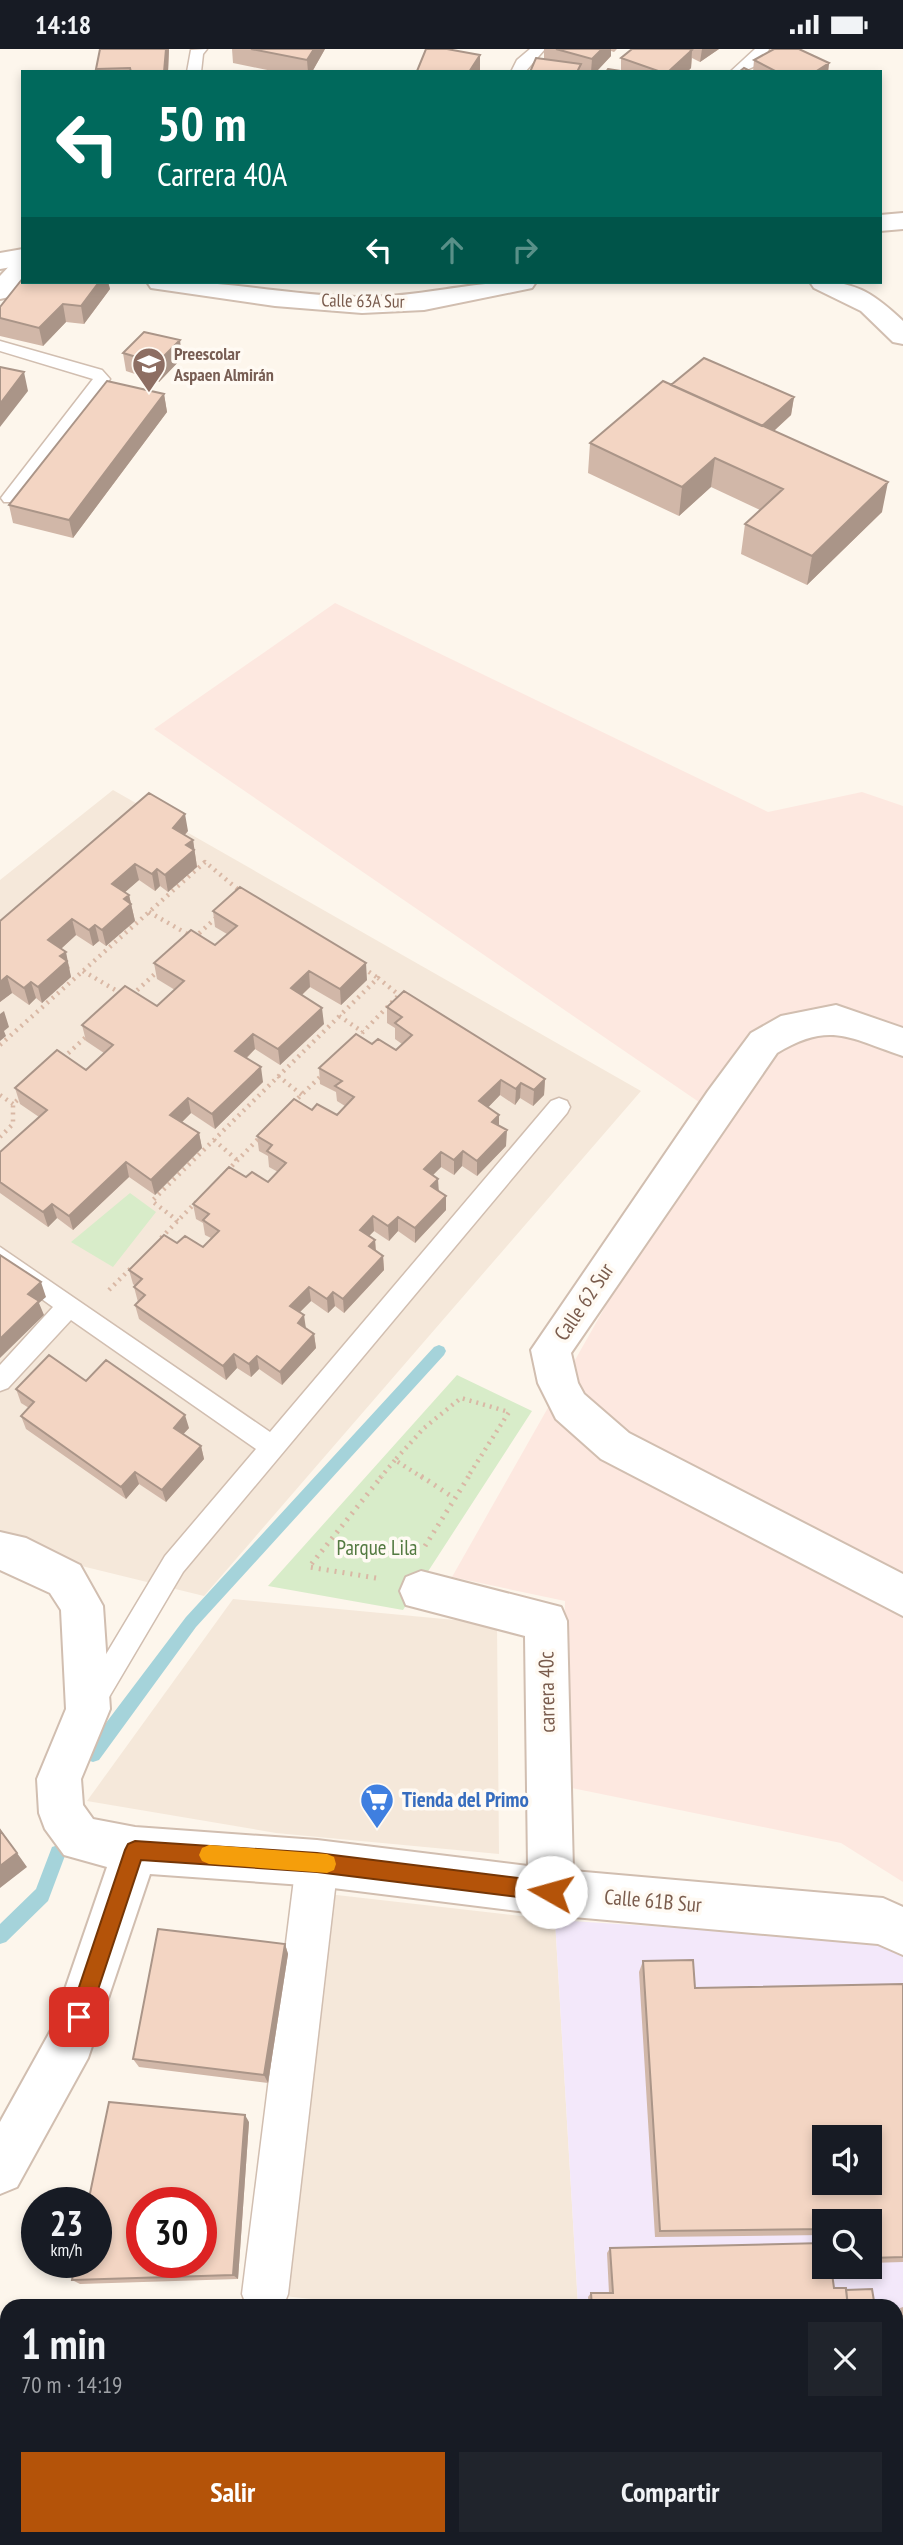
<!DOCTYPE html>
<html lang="es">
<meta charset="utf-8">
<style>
:root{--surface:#171b24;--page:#20242c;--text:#f1f3f6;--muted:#9ea1a6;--accent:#b45309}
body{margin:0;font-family:"PT Sans Narrow",sans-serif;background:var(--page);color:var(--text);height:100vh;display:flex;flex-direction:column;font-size:26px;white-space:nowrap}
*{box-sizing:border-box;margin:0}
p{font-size:23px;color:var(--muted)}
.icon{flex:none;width:38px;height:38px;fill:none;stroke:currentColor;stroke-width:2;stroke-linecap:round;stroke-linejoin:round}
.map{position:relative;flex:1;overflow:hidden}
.panel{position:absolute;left:0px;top:2250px;width:903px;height:247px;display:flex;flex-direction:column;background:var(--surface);border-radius:21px 21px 0 0;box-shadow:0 4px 10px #0003}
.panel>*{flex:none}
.banner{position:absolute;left:21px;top:21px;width:861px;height:214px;border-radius:0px;box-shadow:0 4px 10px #0003;background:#00695c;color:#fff;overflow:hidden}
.tools{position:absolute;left:812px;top:2076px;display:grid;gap:14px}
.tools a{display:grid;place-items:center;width:70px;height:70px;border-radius:0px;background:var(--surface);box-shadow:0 4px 10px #0003;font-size:35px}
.speed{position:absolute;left:21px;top:2138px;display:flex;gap:14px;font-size:35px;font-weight:700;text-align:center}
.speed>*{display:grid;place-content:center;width:91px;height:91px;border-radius:50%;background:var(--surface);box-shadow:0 4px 10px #0003;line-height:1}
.speed small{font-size:18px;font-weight:400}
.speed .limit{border:10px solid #d22;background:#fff;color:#111}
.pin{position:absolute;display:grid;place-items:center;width:60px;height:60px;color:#fff;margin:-30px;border-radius:14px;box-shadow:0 4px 10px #0006}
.me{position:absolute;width:77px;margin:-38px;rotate:277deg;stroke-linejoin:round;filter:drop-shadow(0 0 5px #0008)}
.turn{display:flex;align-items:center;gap:24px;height:147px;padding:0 21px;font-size:32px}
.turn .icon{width:91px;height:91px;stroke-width:2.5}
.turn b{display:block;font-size:49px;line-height:60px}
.lanes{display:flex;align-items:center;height:66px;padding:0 21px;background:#0003;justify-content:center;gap:35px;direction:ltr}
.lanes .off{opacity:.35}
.round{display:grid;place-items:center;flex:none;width:74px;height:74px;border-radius:0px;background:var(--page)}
.summary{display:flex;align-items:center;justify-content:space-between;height:119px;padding:0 21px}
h1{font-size:42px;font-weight:700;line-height:52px}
.cta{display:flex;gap:14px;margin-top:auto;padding:14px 21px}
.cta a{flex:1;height:80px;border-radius:0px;background:var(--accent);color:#fff;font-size:28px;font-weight:700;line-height:80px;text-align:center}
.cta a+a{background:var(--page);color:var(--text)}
.status{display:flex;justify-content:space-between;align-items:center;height:49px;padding:0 35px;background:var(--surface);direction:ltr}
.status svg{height:19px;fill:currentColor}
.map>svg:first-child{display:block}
.residential{fill:#f5e8da}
.commercial{fill:#fde8e0}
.education{fill:#f3e8fa;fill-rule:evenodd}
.green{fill:#d8ecc9}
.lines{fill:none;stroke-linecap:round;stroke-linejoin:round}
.stream{fill:#a5d3da;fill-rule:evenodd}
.service-casing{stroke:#d1beb0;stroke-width:3}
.pedestrian-casing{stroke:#d1beb0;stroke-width:3}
.minor-casing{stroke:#d1beb0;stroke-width:4}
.tertiary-casing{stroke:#d1beb0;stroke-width:4}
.path-far1{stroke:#d9b8a5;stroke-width:4.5;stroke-dasharray:2 5;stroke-linecap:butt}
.path{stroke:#d9b8a5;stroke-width:5;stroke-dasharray:2 6;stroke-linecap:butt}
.service{fill:#fff;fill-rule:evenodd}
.pedestrian{fill:#fff;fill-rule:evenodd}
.minor{fill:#fff;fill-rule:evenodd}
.tertiary{fill:#fff;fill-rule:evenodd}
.wall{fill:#d1b7a8}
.shaded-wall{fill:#aa9588}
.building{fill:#f3d5c3;stroke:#aa9588;stroke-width:2;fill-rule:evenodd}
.route{fill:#b45309;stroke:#753606;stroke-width:2}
.slow{fill:#f59e0b}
.labels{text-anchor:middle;stroke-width:7;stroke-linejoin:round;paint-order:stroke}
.far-street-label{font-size:18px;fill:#7a5c4d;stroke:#fffaf3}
.far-education-label{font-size:18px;font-weight:bold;fill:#785e54;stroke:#fffaf3;text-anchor:start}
.street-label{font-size:21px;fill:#7a5c4d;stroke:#fffaf3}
.park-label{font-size:21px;fill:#537a41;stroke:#fffaf3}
.shop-label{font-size:21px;font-weight:bold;fill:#366cbe;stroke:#fffaf3;text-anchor:start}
</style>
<div class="status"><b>14:18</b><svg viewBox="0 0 49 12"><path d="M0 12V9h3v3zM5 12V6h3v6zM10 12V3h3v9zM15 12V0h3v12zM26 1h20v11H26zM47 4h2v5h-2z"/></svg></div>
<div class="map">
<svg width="903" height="2496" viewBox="0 0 903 2496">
<rect width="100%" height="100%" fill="#fdf6ec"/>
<path class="residential" d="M113 741 641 1042 204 1547 0 1497V831Z
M233 1550 497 1575 499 1805 276 1784 87 1752Z
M319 1844 555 1871 578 2257 387 2258 265 2245Z
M56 2490H319V2496H39Z"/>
<path class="commercial" d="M335 554 768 763 862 743 903 757V1833L841 1794 562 1737 565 1552 452 1528 715 1064 154 680Z"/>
<path class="education" d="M555 1871 903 1893V2496H609L608 2490H896V2258L578 2257ZM824 2088H870V2133H824ZM824 2172H870V2217H824Z"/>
<path class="green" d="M130 1144 156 1163 113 1218 71 1193Z
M457 1326 532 1362 403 1561 268 1537Z"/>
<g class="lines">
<path class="stream" d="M439 1296 444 1298 446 1302 444 1306 196 1578 99 1711 93 1713 87 1711 85 1705 87 1699 186 1568 434 1298Z
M58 1796 64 1798 66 1804 48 1852 6 1893 0 1895V1875L36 1840 52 1798Z"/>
<g class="service-casing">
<path id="service" d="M207 0 203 5 201 23H187L191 1Z
M530 0H545L525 23H511L517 11Z
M755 0H769C763 17 746 23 730 23Z
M0 292 102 321 110 330 16 453H4L1 449 4 445 93 330 0 302Z
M559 1049 567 1052 570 1058 567 1064 183 1523 102 1660 93 1663 84 1660 80 1651 84 1642 165 1507 256 1400 71 1271 8 1339 0 1342V1316L53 1258 0 1220V1198L270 1383 551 1052Z"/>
</g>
<g class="pedestrian-casing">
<path id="pedestrian" d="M317 1793 332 1799 338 1814 288 2245 283 2258H247L242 2245 296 1814 302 1799Z"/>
</g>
<g class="minor-casing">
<path id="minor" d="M23 210V233L9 248 0 250V227L14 212Z
M810 233C854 231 872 243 903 272V295L893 293 861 262 814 239Z
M836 956 903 979V1007C849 989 830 972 777 1004L571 1304 578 1334 584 1345 629 1384 903 1525V1567L601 1410 556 1370 538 1334 531 1301 708 1042 751 984 781 967Z
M0 1483 26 1489 80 1516 103 1557 110 1660 81 1730 83 1756 93 1770 135 1778 317 1791 528 1817 525 1587 406 1556 400 1542 406 1528 421 1522 561 1558 567 1572 573 1822 883 1849 903 1858V1906L878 1895 551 1866 317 1837 150 1825 88 2009 17 2138 0 2145V2073L51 1981 107 1818 64 1806 45 1780 39 1764 37 1730 66 1660 61 1561 50 1544 0 1521Z"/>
</g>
<g class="tertiary-casing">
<path id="tertiary" d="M903 164V180L880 182V166Z
M23 200V216L0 220V204Z
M147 233C220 229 292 248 366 248 424 248 479 230 536 233L532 239 424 261 362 264 275 257 151 239Z"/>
</g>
<path class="path-far1" d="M149 863 191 887
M194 889 219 866
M363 919 378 929
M83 922 122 945
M132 946 159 921
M339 967 363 983
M357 989 399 946 403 949
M0 996 205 813 240 842
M63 1009 87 987
M278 1027 302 1046
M0 1046 13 1055
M293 1054 322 1026
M0 1088 13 1075V1055L23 1046
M214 1091 237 1111
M227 1122 260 1088
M178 1172 152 1152 378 929 399 946
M161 1189 196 1153
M109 1241 132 1218
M380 1429 395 1411
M423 1429 395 1411 424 1379 461 1349 509 1363 467 1429"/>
<path class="path" d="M421 1427 454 1449
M425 1497 469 1427
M376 1529 309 1518 382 1427"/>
<use href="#service" class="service"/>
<use href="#pedestrian" class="pedestrian"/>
<use href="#minor" class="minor"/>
<use href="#tertiary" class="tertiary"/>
</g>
<path class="wall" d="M100 0H169L168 23H96Z
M232 0H325L312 23H277L233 14Z
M544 0H617L614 3 611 2V7L596 23H530L544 10Z
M632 0H719L700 13 692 9 691 19 687 23H606L621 22V9Z
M754 11 829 14 828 23H753Z
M23 233H108L110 240 84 275 66 273 43 297 0 287V258Z
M123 304 182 309 159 333 126 322Z
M671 336 794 348 791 366 774 382 882 463 807 536 741 505 745 475 760 461 711 438 679 467 588 424 590 394Z
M164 345 167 363 73 489 13 474 9 456Z
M188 782 185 786 193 791 197 818 168 843 160 837 155 842 139 831 125 843 129 846 135 872 106 897 99 892 93 897 76 886 61 900 70 919 69 920 71 928 42 954 36 949 29 956 12 944 0 953V872Z
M213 862 367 931 341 956 310 938 302 946 324 975 280 1016 255 1000 247 1009 263 1033 215 1080 191 1064 182 1073 199 1084 202 1099 155 1146 129 1128 73 1181 57 1169 48 1178 0 1144V1103L39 1068 20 1055 15 1039 86 1021 104 1004 86 992 82 976 157 957 175 941 157 930 154 914 215 896 227 885 215 878Z
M387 958 545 1030 544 1046 533 1057 520 1049 515 1056 500 1046 488 1058 499 1066V1077L506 1097 477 1127 462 1117 454 1126 441 1118 433 1126 446 1161 415 1194 398 1182 389 1192 374 1182 369 1187 375 1191 376 1202 383 1207 384 1221 344 1264 335 1257 328 1264 311 1252 300 1263 306 1279 314 1285 316 1299 282 1336 259 1320 251 1328 237 1319 226 1331 139 1270 135 1256 138 1253 134 1238 135 1237 133 1235 129 1221 177 1194 203 1198 211 1189 205 1186 203 1174 196 1170 193 1155 246 1128 268 1133 278 1123 269 1118 268 1107 259 1102 257 1087 312 1061 337 1066 345 1057 337 1052 336 1043 320 1035 319 1019 372 995 396 1001 402 995 395 990V979L387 974Z
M86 1332 189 1379 183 1385 201 1397 204 1410 166 1453 139 1435 126 1450 26 1380 21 1367 29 1359 21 1354 16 1340Z
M285 1895 288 1905 268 2034 139 2018 133 2010Z
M643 1912 695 1939 903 1935V2213L870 2214V2172H824V2186L655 2188 639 1923Z
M249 2073 238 2230 80 2235 72 2231Z
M610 2199 846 2241 875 2258H589L588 2248 591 2244H609L607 2204Z
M903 2258V2333H897L896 2324V2267H901L900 2259Z
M903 2468V2496H818L817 2490H896V2469Z"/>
<path class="shaded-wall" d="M166 0H169L168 23H164Z
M314 0H325L312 23H308L307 11Z
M602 0H611V7L596 23H591L592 10Z
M702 0H719L700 13Z
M692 1 691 19 687 23H668Z
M480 6V23H469Z
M829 14 828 23H815Z
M99 233H108L110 240 84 275 81 257Z
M63 255 66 273 43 297 39 279Z
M180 291 182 309 159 333 157 314Z
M24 323 28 342 0 378V355Z
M164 345 167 363 73 489 69 471Z
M794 348 791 366 751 403 754 385Z
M715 409 711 438 679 467 682 438Z
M888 433 882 463 807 536 812 507Z
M185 765 188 782 176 795 173 779Z
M193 791 197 818 168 843 165 826 186 796Z
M135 815 139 831 116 851 112 835Z
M157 820 160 837 155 842 152 825Z
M129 846 135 872 106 897 102 881 124 850Z
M72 870 76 886 52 908 48 891Z
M95 876 99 892 93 897 89 881Z
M66 903 71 928 42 954 38 938 60 907Z
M366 914 367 931 341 956 340 940Z
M309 922 310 938 292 955 291 939Z
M7 927 12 944 0 953V933Z
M31 933 36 949 29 956 24 939Z
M322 959 324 975 280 1016 278 1000Z
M4 962 9 978 4 982 6 987 0 992V965Z
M253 985 255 1000 238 1017 235 1002Z
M261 1018 263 1033 215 1080 212 1065Z
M545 1030 544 1046 533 1057 534 1041Z
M501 1031 500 1046 479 1068V1052Z
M521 1034 520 1049 515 1056 516 1040Z
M188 1049 191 1064 174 1081 170 1066Z
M499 1066V1081L492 1073Z
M507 1081 506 1097 477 1127V1112Z
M199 1084 202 1099 155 1146 151 1131Z
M463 1102 462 1117 454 1126V1111Z
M441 1103V1118L424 1135V1120Z
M126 1113 129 1128 73 1181 69 1167Z
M438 1130 439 1145 431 1137Z
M446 1147V1161L415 1194V1179Z
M52 1155 57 1169 48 1178 43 1163Z
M373 1167 374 1182 361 1195 360 1181Z
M398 1168V1182L389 1192 388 1177Z
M375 1191 376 1205 369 1197Z
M383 1207 384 1221 344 1264 343 1250Z
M41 1233 46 1248 39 1254 44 1266 0 1309V1290L28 1245Z
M309 1238 311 1252 292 1271 290 1257Z
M333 1243 335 1257 328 1264 327 1250Z
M304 1266 306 1280 298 1274Z
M314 1285 316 1299 282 1336 280 1323Z
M234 1305 237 1319 226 1331 223 1317Z
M257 1307 259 1320 251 1328 249 1315Z
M185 1366 189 1379 178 1391 174 1379Z
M201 1397 204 1410 166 1453 162 1441Z
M135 1423 139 1435 126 1450 121 1438Z
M0 1780 27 1818 0 1839Z
M285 1895 288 1905 268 2034 264 2026Z
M245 2066 249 2073 238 2230 233 2226Z"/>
<path class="building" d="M100 0H166L164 23H131L130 19 96 20Z
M251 0H314L307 11Z
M426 0H447L480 6 469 23 417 22Z
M556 0H602L592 10Z
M632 0H689L692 1 668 23H661L621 9Z
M774 0H799L829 14 815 23H777L754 11Z
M536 9 581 15 577 23H530Z
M744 19 752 23H739Z
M608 20 627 23H606Z
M23 229V233H99L81 257 63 255 39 279 0 269V258Z
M144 283 180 291 157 314 123 304Z
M704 309 794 348 762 377 671 336Z
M0 318 24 323 0 355Z
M107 332 164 345 69 471 9 456Z
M663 332 888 433 812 507 745 475 783 440 715 409 682 438 590 394Z
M149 744 185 765 173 779 193 791 186 796 194 801 165 826 157 820 152 825 135 815 112 835 129 846 124 850 131 855 102 881 95 876 89 881 72 870 48 891 66 903 60 907 67 912 38 938 31 933 24 939 7 927 0 933V872Z
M240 838 366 914 340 940 309 922 291 939 322 959 278 1000 253 985 235 1002 261 1018 212 1065 188 1049 170 1066 199 1084 151 1131 126 1113 69 1167 52 1155 43 1163 0 1133V1103L47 1061 15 1039 57 1001 86 1021 113 996 82 976 125 937 157 957 184 932 154 914 191 881 215 896 237 877 213 862Z
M404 942 545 1030 534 1041 521 1034 516 1040 501 1031 479 1052 499 1066 492 1073 507 1081 477 1112 463 1102 454 1111 441 1103 424 1120 438 1130 431 1137 446 1147 415 1179 398 1168 388 1177 373 1167 360 1181 375 1191 369 1197 383 1207 343 1250 333 1243 327 1250 309 1238 290 1257 304 1266 298 1274 314 1285 280 1323 257 1307 249 1315 234 1305 223 1317 135 1256 145 1246 134 1238 142 1230 129 1221 164 1186 177 1194 185 1187 203 1198 219 1182 203 1171 209 1165 193 1155 229 1118 246 1128 252 1123 268 1133 286 1114 267 1102 272 1096 257 1087 294 1050 312 1061 317 1055 337 1066 354 1048 335 1037 342 1032 319 1019 356 985 372 995 378 990 396 1001 412 986 395 974 402 968 387 958Z
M0 1206 41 1233 28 1245 39 1252 0 1290Z
M49 1306 86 1332 106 1311 185 1366 174 1379 201 1397 162 1441 135 1423 121 1438 21 1367 34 1353 16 1340Z
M0 1781 17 1804 0 1817Z
M158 1880 285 1895 264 2026 133 2010Z
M693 1911 695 1939 903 1935V2208L870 2209V2172H824V2180L660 2182 643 1912ZM824 2088H870V2133H824Z
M109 2053 245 2066 233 2226 72 2231 75 2214H96V2154H88ZM142 2154H201V2214H142Z
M824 2194V2217H831L834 2239H846L848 2258H592L591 2244H613L610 2199Z
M872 2240 875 2258H848L846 2241Z
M896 2267H903V2332L901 2333 900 2323H896Z
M903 2471V2496H828L827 2490H896V2472Z
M336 2490H600V2496H336Z"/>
<path class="route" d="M135 1792 317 1804 551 1833 557 1836 560 1843 557 1850 551 1852 317 1823 141 1811 89 1968 86 1975 79 1978 72 1975 69 1968 125 1801 128 1795Z"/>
<path class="slow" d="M209 1796 327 1805 334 1808 336 1815 334 1821 327 1824 209 1815 202 1812 199 1806 202 1799Z"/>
<defs>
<g id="school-pin" transform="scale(1.75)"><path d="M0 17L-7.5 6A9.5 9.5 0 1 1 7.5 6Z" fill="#8d6e63" stroke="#fffaf3"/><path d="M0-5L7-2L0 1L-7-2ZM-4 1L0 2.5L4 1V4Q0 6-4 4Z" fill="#fff"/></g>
<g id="supermarket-pin" transform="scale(1.75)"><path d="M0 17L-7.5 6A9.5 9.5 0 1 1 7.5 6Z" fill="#3f7fe0" stroke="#fffaf3"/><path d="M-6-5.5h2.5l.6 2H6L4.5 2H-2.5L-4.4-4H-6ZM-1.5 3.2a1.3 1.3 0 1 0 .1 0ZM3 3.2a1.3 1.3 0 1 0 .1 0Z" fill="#fff"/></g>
</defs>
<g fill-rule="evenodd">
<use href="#school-pin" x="149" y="315"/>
<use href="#supermarket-pin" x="377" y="1751"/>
</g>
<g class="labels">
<g class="far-street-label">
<text transform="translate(363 252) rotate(1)" y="6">Calle 63A Sur</text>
</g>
<g class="far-education-label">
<text x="174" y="311">Preescolar<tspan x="174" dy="21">Aspaen Almirán</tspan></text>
</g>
<g class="street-label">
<text transform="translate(584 1253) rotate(-56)" y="7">Calle 62 Sur</text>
<text transform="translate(547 1643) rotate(-91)" y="7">carrera 40c</text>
<text transform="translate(653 1852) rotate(5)" y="7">Calle 61B Sur</text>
</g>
<g class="park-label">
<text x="377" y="1506">Parque Lila</text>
</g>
<g class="shop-label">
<text x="402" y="1758">Tienda del Primo</text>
</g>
</g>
</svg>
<div class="tools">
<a><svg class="icon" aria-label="sound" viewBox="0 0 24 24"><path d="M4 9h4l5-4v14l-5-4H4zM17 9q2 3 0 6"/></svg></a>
<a><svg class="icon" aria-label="search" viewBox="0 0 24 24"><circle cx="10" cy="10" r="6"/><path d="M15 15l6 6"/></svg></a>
</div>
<div class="speed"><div>23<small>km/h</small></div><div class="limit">30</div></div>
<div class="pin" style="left:79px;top:1968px;background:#d93025"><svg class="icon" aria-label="arrive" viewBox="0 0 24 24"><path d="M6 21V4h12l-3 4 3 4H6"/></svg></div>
<svg class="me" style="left:551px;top:1843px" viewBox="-20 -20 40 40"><circle r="19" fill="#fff"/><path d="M0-13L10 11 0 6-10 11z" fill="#b45309"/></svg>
<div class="banner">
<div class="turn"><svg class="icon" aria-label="left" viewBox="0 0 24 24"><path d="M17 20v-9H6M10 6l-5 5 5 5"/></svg><div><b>50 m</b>Carrera 40A</div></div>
<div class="lanes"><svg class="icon" aria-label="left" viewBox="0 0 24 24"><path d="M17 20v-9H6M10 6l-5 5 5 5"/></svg><svg class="icon off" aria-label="ahead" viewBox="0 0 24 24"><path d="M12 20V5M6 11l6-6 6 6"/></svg><svg class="icon off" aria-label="right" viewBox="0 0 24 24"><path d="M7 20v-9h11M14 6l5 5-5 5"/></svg></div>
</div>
<section class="panel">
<div class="summary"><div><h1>1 min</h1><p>70 m · 14:19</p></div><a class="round"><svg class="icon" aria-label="close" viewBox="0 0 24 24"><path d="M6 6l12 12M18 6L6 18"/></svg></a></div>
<div class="cta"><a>Salir</a><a>Compartir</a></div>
</section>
</div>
